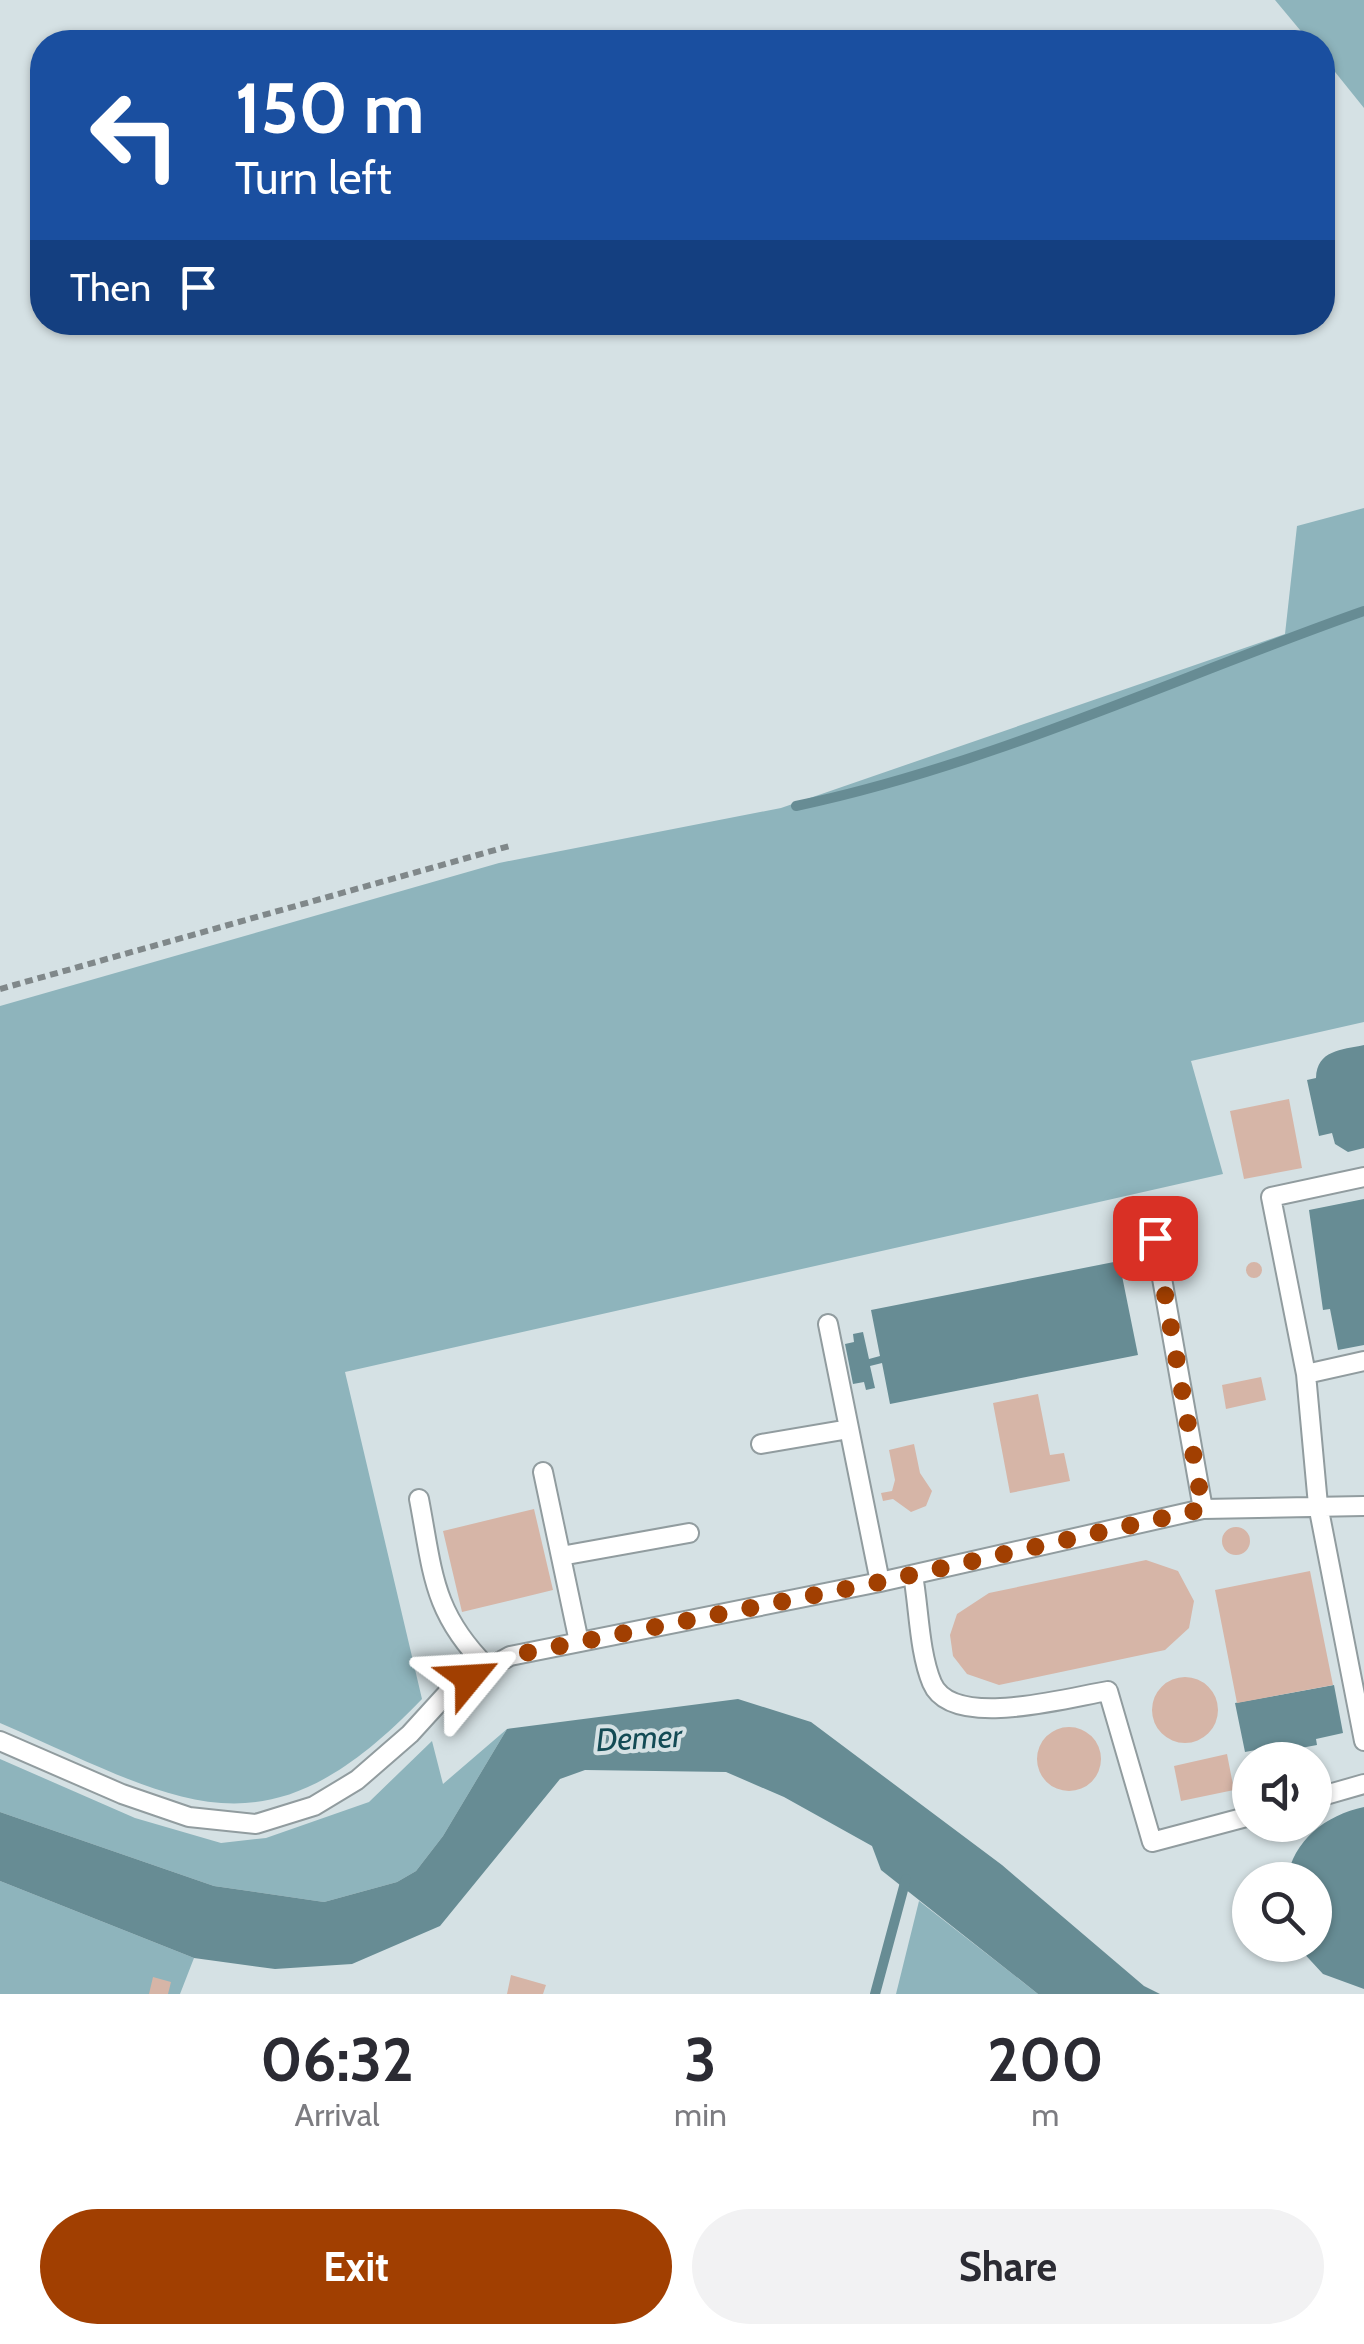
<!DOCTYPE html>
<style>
:root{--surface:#fff;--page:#f2f2f3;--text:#2b2b33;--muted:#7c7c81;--accent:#a13f01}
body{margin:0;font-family:Cabin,sans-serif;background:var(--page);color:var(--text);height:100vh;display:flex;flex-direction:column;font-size:38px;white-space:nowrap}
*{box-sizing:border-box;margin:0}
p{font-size:32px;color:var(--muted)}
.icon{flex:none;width:55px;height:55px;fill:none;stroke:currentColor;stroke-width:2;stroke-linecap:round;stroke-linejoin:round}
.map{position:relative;height:1994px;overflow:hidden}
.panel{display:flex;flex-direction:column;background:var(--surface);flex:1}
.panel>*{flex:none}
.top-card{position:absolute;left:30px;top:30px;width:1305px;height:305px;border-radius:40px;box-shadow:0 2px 8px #0004;background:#1a4fa0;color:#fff;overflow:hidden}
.tools{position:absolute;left:1232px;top:1742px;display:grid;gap:20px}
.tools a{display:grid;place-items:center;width:100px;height:100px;border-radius:50%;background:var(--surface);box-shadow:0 2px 8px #0004;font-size:50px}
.pin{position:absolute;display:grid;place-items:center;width:85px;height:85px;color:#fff;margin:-42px;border-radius:20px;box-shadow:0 5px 15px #0006}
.me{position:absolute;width:110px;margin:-55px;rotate:63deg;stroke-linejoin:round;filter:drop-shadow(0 0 8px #0008)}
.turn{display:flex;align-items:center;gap:35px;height:210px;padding:0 40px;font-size:45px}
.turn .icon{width:130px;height:130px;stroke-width:2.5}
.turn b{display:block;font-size:70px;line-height:85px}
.then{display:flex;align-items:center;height:95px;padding:0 40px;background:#0003;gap:20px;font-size:38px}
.eta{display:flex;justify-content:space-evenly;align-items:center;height:170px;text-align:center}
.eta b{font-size:60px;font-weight:700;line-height:70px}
.action{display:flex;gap:20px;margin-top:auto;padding:20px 40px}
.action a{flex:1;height:115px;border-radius:60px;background:var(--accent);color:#fff;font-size:40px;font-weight:700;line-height:115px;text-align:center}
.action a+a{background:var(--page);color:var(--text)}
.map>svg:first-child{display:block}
.green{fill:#8eb4bc}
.water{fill:#678c94}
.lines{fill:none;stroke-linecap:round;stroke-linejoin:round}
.stream{stroke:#678c94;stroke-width:10}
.building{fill:#d6b5a7}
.lane-casing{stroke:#919c9f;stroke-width:22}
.path{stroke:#80888a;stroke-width:6;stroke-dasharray:8 5;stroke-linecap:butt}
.lane{stroke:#fff;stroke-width:18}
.route{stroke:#a13f01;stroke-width:18;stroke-dasharray:0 32.4}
.labels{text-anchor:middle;stroke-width:8;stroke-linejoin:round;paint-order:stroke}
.water-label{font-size:32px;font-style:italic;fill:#134b55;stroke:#d5e1e4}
</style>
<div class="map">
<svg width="1364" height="1994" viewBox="0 0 1364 1994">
<rect width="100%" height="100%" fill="#d5e1e4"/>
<path class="green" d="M1275 0H1364V108L1323 57 1322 42H1310Z
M1364 508V1022L1191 1061 1223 1174 345 1372 422 1699C263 1865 182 1802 0 1723V1006L499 863 781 808 1285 634 1297 526Z
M507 1729 443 1836 416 1871 397 1882 324 1902 214 1886 0 1812V1759L135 1818 221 1843 266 1838 369 1802 432 1741 443 1784Z
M0 1881 194 1958 180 1994H0Z
M919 1901 1038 1994H896Z"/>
<path class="water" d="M1364 1045V1148L1348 1152 1335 1144 1332 1133 1319 1136 1307 1080 1316 1078C1317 1050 1341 1050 1364 1045Z
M1364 1199V1345L1338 1350 1330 1309 1323 1310 1309 1210Z
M1119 1261 1138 1355 890 1404 882 1363 870 1366 875 1388 866 1390 864 1382 853 1384 845 1344 854 1342 853 1334 863 1332 869 1359 880 1356 871 1310Z
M1334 1685 1343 1733 1316 1739 1317 1745 1274 1753 1272 1747 1245 1752 1235 1703Z
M738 1699 811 1722 1002 1865 1144 1986 1160 1994H1038L881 1870 872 1846 784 1797 726 1772 585 1770 560 1779 440 1926 352 1964 275 1969 194 1958 0 1881V1812L214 1886 324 1902 397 1882 416 1871 443 1836 507 1729Z
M1364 1807V1989L1323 1974 1299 1948 1315 1945V1880H1287C1293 1840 1326 1815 1364 1807Z"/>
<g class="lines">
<path class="stream" d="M796 806C991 765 1176 677 1364 611
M875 1994 906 1879"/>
</g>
<path class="building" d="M1289 1099 1302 1168 1244 1179 1230 1111Z
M1246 1270a8 8 0 1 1 16 0a8 8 0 1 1-16 0Z
M1261 1377 1266 1400 1226 1409 1222 1385Z
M1038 1394 1050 1455 1064 1453 1070 1481 1010 1493 993 1403Z
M914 1444 920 1473 932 1491 926 1506 911 1512 893 1499 883 1501 881 1493 892 1491 895 1480 889 1450Z
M534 1509 553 1590 462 1612 443 1531Z
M1222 1541a14 14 0 1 1 28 0a14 14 0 1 1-28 0Z
M1146 1560 1178 1571 1194 1601 1189 1628 1165 1650 999 1685 967 1674 953 1656 950 1635 957 1614 989 1593Z
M1310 1571 1333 1685 1237 1703 1215 1590Z
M1152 1710a33 33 0 1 1 66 0a33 33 0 1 1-66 0Z
M1037 1759a32 32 0 1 1 64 0a32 32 0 1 1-64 0Z
M1227 1754 1234 1790 1181 1801 1174 1766Z
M511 1975 546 1985 543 1994H507Z
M153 1977 171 1982 168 1994H149Z"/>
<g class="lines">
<g class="lane-casing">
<path id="lane" d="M1364 1177 1271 1197 1306 1374 1318 1505 1364 1741
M1155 1239 1203 1509
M828 1324 880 1582
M1306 1374 1364 1361
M761 1444 849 1429
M543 1472 579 1642
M419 1499C433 1572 432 1612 487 1667
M561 1556 689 1533
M913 1575C919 1608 919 1652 932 1683 952 1731 1069 1697 1108 1691L1152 1842 1250 1816
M0 1741 122 1794 189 1817 256 1824 314 1806 357 1780 410 1734 451 1689 510 1656 880 1582 1203 1509 1364 1506
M1315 1798 1364 1784"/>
</g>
<path class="path" d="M0 989 513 845"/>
<use href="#lane" class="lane"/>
</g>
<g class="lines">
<path class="route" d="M469 1678 510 1656 880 1582 1203 1509 1155 1238"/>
</g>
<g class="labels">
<g class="water-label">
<text transform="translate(639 1738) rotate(-3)" y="11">Demer</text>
</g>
</g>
</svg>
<div class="tools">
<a><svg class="icon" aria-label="sound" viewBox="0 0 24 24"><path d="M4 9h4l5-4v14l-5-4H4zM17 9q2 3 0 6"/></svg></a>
<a><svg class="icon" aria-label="search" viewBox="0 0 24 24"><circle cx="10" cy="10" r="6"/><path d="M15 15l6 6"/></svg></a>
</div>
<div class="pin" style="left:1155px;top:1238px;background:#d93025"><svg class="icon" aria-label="arrive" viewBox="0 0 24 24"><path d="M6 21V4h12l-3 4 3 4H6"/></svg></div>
<svg class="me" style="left:469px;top:1678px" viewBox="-20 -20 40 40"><path d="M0-17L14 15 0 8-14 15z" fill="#a13f01" stroke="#fff" stroke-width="4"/></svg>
<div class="top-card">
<div class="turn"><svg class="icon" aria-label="left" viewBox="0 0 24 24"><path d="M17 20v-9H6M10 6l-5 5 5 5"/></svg><div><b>150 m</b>Turn left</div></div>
<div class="then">Then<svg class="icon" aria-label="arrive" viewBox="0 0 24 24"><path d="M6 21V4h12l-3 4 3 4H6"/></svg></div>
</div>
</div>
<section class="panel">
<div class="eta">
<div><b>06:32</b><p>Arrival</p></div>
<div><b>3</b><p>min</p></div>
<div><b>200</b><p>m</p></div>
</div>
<div class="action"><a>Exit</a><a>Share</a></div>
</section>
